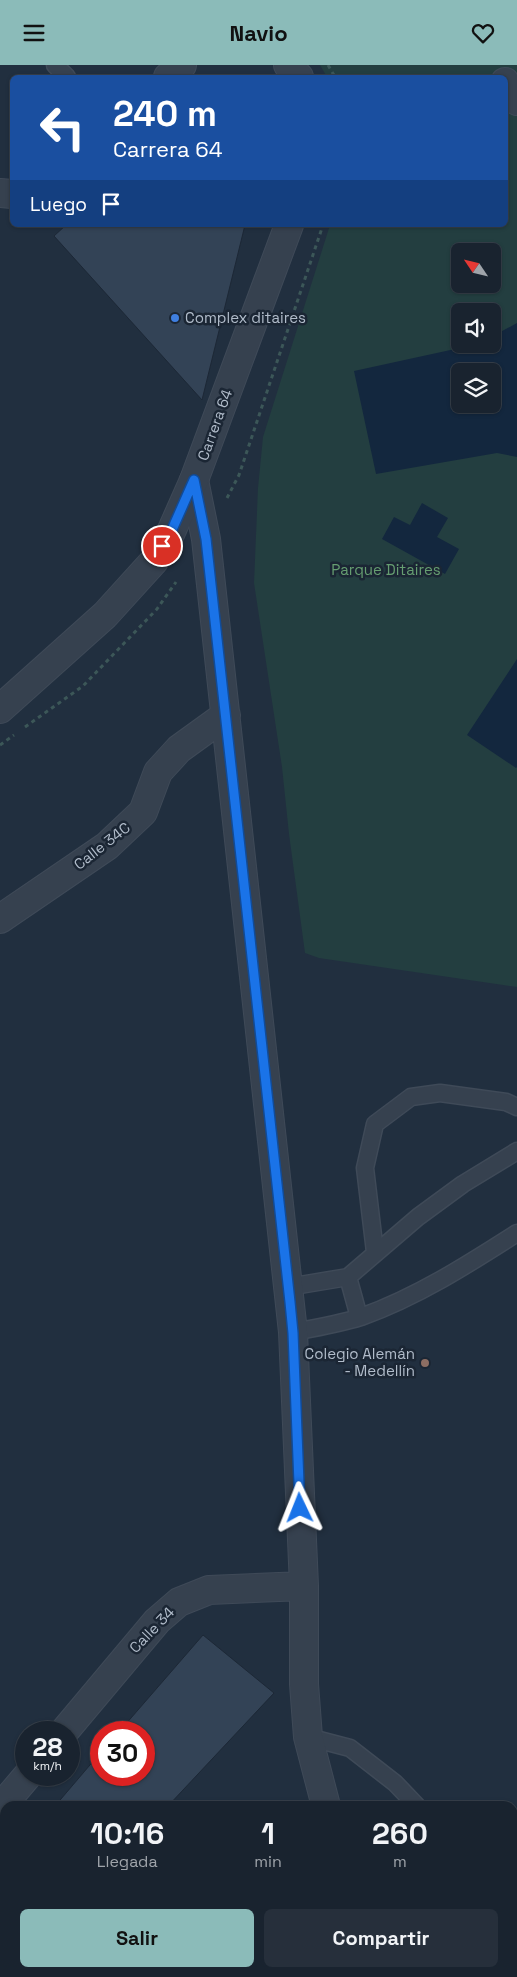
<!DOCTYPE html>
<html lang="es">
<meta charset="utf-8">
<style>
:root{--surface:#19232f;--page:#262f3b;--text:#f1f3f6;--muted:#9fa4aa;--line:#37404b;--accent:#8bbbb9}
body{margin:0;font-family:"Space Grotesk",sans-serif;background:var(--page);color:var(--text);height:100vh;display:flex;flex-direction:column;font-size:19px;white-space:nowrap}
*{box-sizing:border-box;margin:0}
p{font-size:16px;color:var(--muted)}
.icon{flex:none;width:28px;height:28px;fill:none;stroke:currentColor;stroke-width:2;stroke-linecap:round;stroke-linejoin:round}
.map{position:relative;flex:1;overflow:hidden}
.sheet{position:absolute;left:0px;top:1736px;width:518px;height:176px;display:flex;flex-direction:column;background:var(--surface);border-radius:15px 15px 0 0;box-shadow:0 1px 4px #0004,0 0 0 1px var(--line)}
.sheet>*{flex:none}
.guide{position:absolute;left:10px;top:10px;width:498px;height:152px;border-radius:8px;box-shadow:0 1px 4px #0004,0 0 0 1px var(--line);background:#1a4fa0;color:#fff;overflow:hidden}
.needle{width:32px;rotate:305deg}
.tools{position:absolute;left:451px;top:178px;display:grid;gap:10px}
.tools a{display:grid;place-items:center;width:50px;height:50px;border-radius:8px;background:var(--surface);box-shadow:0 1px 4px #0004,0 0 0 1px var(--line);font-size:25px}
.speed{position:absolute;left:15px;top:1656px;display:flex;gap:10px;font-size:25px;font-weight:700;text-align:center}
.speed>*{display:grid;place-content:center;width:65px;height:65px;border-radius:50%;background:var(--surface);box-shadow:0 1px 4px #0004,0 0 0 1px var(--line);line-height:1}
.speed small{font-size:12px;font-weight:400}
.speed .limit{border:8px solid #d22;background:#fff;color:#111}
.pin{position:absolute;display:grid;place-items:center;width:42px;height:42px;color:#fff;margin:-21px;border:2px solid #fff;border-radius:50%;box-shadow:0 1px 5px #0007}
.me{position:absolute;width:55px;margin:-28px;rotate:358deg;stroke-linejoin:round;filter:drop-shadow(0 0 4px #0008)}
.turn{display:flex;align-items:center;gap:18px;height:105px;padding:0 20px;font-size:22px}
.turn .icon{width:65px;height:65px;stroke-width:2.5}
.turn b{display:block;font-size:35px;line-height:42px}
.then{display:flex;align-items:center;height:48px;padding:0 20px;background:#0003;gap:10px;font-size:19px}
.eta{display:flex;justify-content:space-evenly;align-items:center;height:85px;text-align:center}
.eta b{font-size:30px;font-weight:700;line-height:35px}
.button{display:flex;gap:10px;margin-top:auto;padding:10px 20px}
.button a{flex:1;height:58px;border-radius:8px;background:var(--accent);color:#111;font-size:20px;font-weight:700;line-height:58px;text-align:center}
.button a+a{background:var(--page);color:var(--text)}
header{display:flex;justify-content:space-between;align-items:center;height:65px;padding:0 20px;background:var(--accent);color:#111;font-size:22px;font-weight:700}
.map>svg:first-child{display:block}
.green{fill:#233e40;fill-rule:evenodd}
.water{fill:#13273e;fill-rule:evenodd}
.building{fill:#334356;stroke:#1d2836}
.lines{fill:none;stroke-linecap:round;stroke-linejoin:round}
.service-casing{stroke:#3f4a58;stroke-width:19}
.minor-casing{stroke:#3f4a58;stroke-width:30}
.tertiary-casing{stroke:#3f4a58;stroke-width:30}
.path{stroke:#3c5758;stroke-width:3;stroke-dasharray:4 4;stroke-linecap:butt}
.service{stroke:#36414f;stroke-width:16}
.minor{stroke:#36414f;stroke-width:28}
.tertiary{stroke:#36414f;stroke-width:28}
.route-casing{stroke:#114b97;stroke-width:12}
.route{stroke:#1a73e8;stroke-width:9}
.shop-dot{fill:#3f7fe0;stroke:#1b2634;stroke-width:2}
.education-dot{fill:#8d6e63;stroke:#1b2634;stroke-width:2}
.labels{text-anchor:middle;stroke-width:5;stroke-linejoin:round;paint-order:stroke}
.poi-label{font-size:15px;fill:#b1bcca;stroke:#1b2634;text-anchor:start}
.street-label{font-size:15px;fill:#b1bcca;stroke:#1b2634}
.park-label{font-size:15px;fill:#669e71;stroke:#1b2634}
</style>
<header><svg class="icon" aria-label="menu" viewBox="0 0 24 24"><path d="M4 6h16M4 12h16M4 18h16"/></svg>Navio<svg class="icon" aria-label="heart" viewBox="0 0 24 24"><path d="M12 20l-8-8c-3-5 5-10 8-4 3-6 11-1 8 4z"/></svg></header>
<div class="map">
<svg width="517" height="1912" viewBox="0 0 517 1912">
<rect width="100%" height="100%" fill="#212f3f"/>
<path class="green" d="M320 0H517V922L319 893 305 888 289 769 282 702 254 518 258 423 263 372 330 160H505V12H327ZM460 186H492V219H460ZM460 246H492V279H460ZM460 306H492V339H460Z"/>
<path class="water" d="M517 258V392L497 388 376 409 354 306 478 279H492L493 271ZM460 306H492V339H460Z
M422 438 448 453 437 472 459 484 445 509 382 474 394 452 410 460Z
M517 594V702L516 703 467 670Z"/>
<path class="building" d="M66 160H245L202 335 54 171Z
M203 1570 274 1628 168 1741H55L101 1687V1710H144V1668H118Z"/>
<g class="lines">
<g class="service-casing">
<path id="service" d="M55 0 67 12
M375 1187 365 1103 375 1059 411 1032 440 1028 506 1037 517 1042
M348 1212 359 1252
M288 1222 348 1212 418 1152 463 1119 517 1086
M293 1267C315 1263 339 1259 361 1252 417 1232 467 1200 517 1168
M308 1672 350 1683 395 1718 417 1741
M512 1898 517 1903"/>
</g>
<g class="minor-casing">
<path id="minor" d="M168 12 182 0
M505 17 517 36
M0 128 12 129
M194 415 206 474 293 1267 304 1521V1619L308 1672 326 1741
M0 854 107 781 143 747 158 707 179 684 226 650
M63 1668 157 1556 179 1537 209 1525 304 1521
M0 1743 28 1710
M407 1908 409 1912"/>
</g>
<g class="tertiary-casing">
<path id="tertiary" d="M288 0 299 12
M0 644 105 550 154 496 171 467 194 415 289 160"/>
</g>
<path class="path" d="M328 0 335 12
M227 433 239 410 323 160
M25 662 83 621 157 544 176 517
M0 680 14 670"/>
<use href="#service" class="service"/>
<use href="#minor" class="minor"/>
<use href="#tertiary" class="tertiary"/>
</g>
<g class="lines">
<g class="route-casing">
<path id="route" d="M162 481 171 467 194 415 206 474 290 1237 293 1268 300 1443"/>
</g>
<use href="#route" class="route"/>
</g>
<circle class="shop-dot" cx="175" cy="253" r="5"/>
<circle class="education-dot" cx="425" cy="1298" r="5"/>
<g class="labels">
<g class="poi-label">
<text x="185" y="258">Complex ditaires</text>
<text x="415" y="1294" text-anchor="end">Colegio Alemán<tspan x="415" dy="17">- Medellín</tspan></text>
</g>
<g class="street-label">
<text transform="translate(215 360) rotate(-70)" y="5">Carrera 64</text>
<text transform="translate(102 781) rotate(-38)" y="5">Calle 34C</text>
<text transform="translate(152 1565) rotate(-46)" y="5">Calle 34</text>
</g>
<g class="park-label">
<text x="386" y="510">Parque Ditaires</text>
</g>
</g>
</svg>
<div class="tools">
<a><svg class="needle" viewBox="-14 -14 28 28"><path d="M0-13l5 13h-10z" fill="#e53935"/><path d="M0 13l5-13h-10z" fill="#9fa4aa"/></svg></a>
<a><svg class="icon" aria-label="sound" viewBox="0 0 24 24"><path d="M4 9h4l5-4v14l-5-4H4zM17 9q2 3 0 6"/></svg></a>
<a><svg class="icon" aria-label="layers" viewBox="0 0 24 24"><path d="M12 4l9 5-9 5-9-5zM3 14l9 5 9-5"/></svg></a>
</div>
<div class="speed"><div>28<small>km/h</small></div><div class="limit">30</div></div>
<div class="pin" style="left:162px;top:481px;background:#d93025"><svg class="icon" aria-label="arrive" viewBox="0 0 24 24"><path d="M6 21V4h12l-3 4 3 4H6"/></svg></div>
<svg class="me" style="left:300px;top:1443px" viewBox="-20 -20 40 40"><path d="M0-17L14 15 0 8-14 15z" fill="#1a73e8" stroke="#fff" stroke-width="4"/></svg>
<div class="guide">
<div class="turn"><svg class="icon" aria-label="left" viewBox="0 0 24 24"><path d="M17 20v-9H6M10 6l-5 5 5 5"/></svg><div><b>240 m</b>Carrera 64</div></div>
<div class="then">Luego<svg class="icon" aria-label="arrive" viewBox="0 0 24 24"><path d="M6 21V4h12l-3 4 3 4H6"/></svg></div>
</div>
<section class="sheet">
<div class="eta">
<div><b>10:16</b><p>Llegada</p></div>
<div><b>1</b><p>min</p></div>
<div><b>260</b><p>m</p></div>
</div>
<div class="button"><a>Salir</a><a>Compartir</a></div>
</section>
</div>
